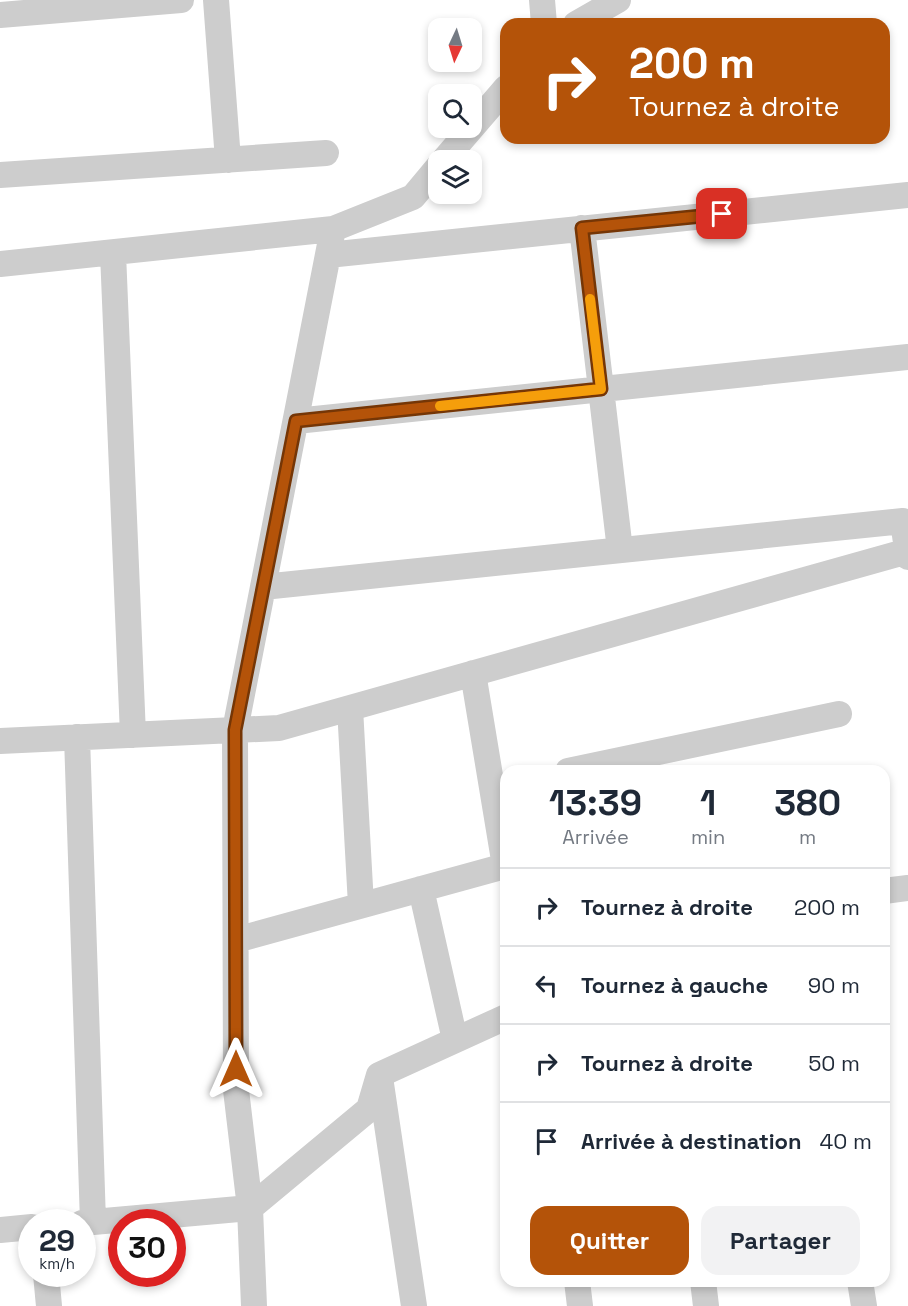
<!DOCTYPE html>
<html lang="fr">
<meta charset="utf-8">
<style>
:root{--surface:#fff;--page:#f2f2f3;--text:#1f2937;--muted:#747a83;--line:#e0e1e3;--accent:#b45309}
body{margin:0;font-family:"Space Grotesk",sans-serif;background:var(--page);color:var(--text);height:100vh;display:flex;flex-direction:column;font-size:22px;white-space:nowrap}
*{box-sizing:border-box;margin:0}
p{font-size:20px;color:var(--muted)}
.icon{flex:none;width:33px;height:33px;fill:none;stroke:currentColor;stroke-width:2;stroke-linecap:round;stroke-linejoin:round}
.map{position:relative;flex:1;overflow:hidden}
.drawer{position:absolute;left:500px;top:765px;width:390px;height:522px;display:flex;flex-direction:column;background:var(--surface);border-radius:18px;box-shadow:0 3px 9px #0003}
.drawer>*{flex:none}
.hud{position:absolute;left:500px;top:18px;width:390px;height:126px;border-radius:18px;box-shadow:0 3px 9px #0003;background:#b45309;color:#fff;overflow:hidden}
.needle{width:39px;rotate:184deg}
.buttons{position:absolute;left:428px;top:18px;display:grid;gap:12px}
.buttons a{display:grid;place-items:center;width:54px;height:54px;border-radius:12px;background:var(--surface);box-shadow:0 3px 9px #0003;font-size:30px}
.speed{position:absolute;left:18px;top:1209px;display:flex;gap:12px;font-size:30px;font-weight:700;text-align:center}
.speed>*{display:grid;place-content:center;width:78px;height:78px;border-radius:50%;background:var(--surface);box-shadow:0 3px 9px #0003;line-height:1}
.speed small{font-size:15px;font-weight:400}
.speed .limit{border:9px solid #d22;background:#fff;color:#111}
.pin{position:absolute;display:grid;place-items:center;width:51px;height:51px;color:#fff;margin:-26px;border-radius:12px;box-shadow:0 3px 9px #0006}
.me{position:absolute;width:66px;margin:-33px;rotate:0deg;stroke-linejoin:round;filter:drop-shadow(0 0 4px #0008)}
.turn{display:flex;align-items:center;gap:21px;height:126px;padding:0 30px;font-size:27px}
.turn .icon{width:78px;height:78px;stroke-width:2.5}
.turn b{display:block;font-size:42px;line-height:51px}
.eta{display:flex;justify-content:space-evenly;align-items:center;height:102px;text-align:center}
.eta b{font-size:36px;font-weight:600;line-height:42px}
.action{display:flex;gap:12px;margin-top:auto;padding:12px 30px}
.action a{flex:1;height:69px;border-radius:18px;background:var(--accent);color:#fff;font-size:24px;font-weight:600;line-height:69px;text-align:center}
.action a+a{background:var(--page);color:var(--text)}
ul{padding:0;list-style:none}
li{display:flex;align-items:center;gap:18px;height:78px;padding:0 30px;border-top:2px solid var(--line)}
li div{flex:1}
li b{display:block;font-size:22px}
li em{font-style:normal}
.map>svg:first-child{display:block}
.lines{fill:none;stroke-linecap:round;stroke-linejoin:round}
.street{stroke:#cdcdcd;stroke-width:26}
.route-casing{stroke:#753606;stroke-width:15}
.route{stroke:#b45309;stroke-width:10}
.slow{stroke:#f59e0b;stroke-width:10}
</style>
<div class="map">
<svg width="908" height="1306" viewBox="0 0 908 1306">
<rect width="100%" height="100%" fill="#fff"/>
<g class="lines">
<path class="street" d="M216 0 228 160
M542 0 544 24
M0 15 181 0
M576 24 618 0
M444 160 506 88
M0 175 326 153
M582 228 620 550
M113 253 133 735
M328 255 908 195
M0 264 333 229 413 197 438 167
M296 421 908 357
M263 587 903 521 908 557
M350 708 361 905
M77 737 93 1222
M0 741 279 728 908 551
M568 771 839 714
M421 889 455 1040
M884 891 908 888
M236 940 505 866 473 673
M381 1084 414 1306
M82 1223 250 1208 369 1109 379 1075 506 1017
M0 1230 32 1227
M46 1274 49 1306
M577 1281 580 1306
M703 1281 706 1306
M860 1281 864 1306
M254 1306 250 1208 236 1090 235 730 333 229"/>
</g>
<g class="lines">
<g class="route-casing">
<path id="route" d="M236 1069 235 730 296 421 601 389 582 228 722 214"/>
</g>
<use href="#route" class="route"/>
<path class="slow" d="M440 406 601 389 590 299"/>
</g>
</svg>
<div class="buttons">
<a><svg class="needle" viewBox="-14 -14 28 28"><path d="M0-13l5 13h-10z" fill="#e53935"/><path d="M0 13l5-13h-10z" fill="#747a83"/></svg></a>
<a><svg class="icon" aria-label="search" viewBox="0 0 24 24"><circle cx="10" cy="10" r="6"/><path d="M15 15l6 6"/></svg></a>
<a><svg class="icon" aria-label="layers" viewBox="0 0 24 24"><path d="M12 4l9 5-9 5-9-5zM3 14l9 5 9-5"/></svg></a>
</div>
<div class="speed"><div>29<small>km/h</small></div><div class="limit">30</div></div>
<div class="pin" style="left:722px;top:214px;background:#d93025"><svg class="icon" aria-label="arrive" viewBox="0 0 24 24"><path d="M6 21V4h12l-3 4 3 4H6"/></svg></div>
<svg class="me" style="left:236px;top:1069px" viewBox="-20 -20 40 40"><path d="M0-17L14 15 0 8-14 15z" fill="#b45309" stroke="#fff" stroke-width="4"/></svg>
<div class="hud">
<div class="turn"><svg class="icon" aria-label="right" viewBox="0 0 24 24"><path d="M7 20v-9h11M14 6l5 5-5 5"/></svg><div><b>200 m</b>Tournez à droite</div></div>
</div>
<section class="drawer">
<div class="eta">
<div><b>13:39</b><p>Arrivée</p></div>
<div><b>1</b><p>min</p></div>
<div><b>380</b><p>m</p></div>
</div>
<ul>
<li><svg class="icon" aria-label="right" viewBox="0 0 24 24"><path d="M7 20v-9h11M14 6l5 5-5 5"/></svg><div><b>Tournez à droite</b></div><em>200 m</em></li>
<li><svg class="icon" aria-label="left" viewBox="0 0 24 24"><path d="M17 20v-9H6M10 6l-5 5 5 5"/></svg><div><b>Tournez à gauche</b></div><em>90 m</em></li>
<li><svg class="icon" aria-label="right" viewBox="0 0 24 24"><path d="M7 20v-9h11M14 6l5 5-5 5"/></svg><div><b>Tournez à droite</b></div><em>50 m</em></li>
<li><svg class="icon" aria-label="arrive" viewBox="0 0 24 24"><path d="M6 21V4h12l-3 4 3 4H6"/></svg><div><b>Arrivée à destination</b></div><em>40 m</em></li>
</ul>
<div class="action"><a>Quitter</a><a>Partager</a></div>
</section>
</div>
